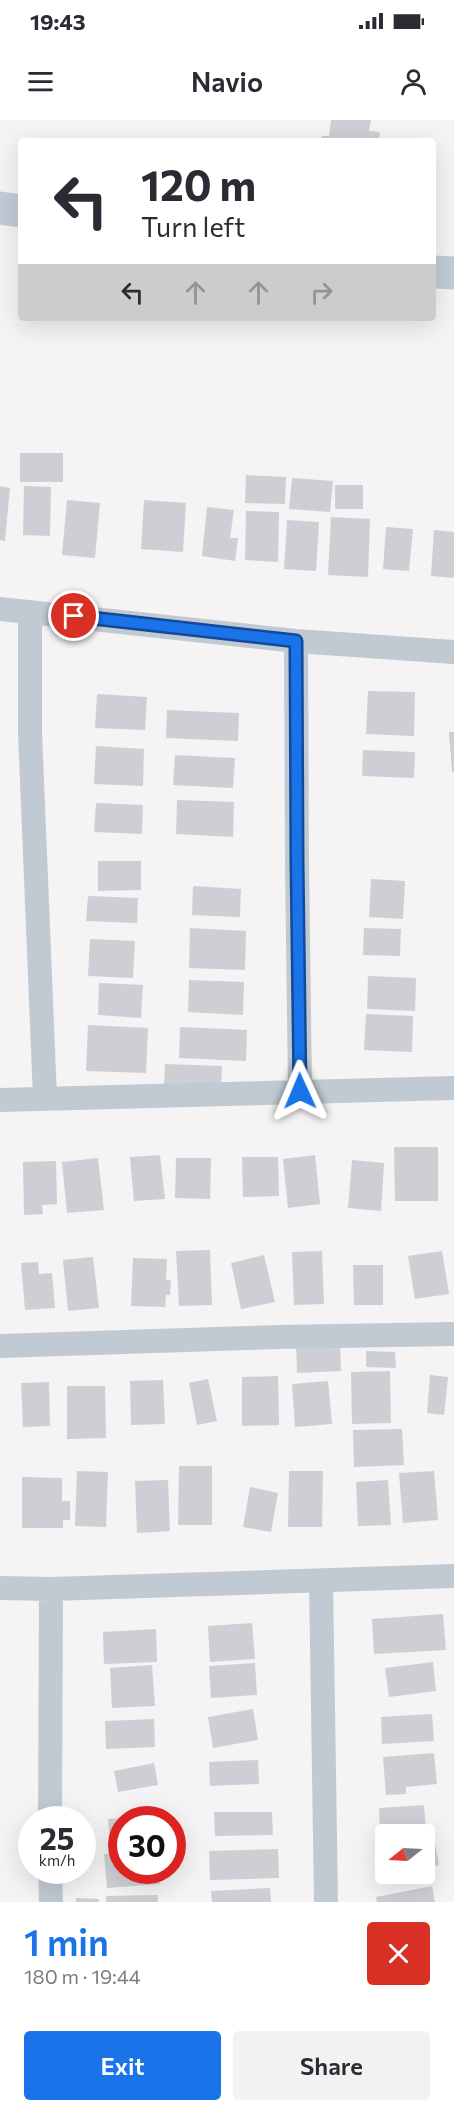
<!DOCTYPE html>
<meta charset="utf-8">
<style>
:root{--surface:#fff;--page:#f2f2f3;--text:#2b2b33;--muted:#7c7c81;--accent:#1a73e8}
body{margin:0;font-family:Commissioner,sans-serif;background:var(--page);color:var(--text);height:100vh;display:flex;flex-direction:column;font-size:22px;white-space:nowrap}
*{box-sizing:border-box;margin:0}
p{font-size:20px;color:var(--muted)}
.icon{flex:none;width:33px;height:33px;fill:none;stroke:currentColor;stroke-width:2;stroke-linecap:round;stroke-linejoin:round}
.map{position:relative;height:1782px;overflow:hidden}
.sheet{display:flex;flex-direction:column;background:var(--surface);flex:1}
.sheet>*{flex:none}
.hud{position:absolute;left:18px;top:18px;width:418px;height:183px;border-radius:6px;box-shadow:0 6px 24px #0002;background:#fff;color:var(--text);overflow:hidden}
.needle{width:39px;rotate:252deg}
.fabs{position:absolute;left:375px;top:1704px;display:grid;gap:12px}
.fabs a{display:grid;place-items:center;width:60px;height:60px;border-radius:6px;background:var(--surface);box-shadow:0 6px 24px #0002;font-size:30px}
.speed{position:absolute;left:18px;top:1686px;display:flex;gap:12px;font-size:30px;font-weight:700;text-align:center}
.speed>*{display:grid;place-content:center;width:78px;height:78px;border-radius:50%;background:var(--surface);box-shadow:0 6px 24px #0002;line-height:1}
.speed small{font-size:15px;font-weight:400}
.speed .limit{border:9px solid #d22;background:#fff;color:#111}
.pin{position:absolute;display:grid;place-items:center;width:51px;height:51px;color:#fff;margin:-26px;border:3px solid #fff;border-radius:50%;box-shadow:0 2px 6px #0007}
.me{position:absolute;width:66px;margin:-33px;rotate:359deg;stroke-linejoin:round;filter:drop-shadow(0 0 4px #0008)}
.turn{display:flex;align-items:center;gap:21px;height:126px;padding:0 24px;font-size:27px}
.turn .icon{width:78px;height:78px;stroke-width:2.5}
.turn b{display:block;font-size:42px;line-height:51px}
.lanes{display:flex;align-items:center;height:57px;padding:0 24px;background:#0003;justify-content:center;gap:30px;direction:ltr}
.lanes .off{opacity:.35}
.round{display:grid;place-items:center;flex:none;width:63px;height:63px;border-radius:6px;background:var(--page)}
.headline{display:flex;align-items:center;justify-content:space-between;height:102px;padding:0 24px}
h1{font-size:36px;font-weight:600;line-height:45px;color:var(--accent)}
.button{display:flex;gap:12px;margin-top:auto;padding:12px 24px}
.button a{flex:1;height:69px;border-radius:6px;background:var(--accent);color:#fff;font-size:24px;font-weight:600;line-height:69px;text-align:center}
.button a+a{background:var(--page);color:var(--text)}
.status{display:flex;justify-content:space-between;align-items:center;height:42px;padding:0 30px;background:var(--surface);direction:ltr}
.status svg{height:16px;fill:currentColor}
header{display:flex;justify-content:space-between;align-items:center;height:78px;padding:0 24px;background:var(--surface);font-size:27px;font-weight:600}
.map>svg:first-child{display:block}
.building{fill:#cdcfd5}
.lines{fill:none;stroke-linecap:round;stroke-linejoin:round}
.street{stroke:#c1cad2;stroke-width:24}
.secondary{stroke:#c1cbd6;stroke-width:33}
.route-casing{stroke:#114b97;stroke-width:15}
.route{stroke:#1a73e8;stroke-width:10}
</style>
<div class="status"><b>19:43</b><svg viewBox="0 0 49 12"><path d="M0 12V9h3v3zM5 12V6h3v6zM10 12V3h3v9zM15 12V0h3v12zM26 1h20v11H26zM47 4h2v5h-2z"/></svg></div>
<header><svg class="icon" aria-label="menu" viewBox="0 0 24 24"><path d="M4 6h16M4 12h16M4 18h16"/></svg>Navio<svg class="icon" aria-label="person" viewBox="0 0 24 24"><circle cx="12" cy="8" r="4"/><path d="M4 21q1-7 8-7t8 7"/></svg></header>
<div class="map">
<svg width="454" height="1782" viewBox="0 0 454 1782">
<rect width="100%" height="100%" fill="#f5f3f3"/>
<path class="building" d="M331 0H371L369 11 380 12 379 21H321L322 16H329Z
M20 333H63V362H20Z
M246 355 286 357 285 384 245 383Z
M292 358 333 361 330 392 289 389Z
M335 365H363V389H335Z
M0 366 10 368 5 421 0 420Z
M24 366 51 367 50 416 23 415Z
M67 380 100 383 95 438 62 435Z
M144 380 186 383 183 432 141 429Z
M207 387 234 390 230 418H238L235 441 202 436Z
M246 391 279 392 278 442 245 440Z
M331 397 370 399 368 457 328 455Z
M287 400 319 402 316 451 284 449Z
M386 407 413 409 409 451 383 449Z
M434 410 454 412V458L431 456Z
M368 571 415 572 414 616 366 614Z
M97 574 147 577 145 610 95 608Z
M167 590 239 593 238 621 166 618Z
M449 612H454V652H452Z
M96 626 144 629 143 666 94 664Z
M363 630 415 632 414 658 362 656Z
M175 635 235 638 233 668 173 665Z
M177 680 234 682 233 717 176 714Z
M96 683 143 685 142 714 94 712Z
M98 741H141V770L98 771Z
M371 759 405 761 403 799 369 797Z
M193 766 241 769 240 797 192 795Z
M88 776 138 778 137 803 86 801Z
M190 808 246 811 245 850 189 848Z
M364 808 401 809 400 836 363 835Z
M90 819 135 821 133 858 88 856Z
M368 856 416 858 415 891 367 889Z
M189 860 244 862 243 895 188 892Z
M99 863 143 865 141 898 98 895Z
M366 894 413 896 412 932 364 930Z
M88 905 148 908 146 953 86 951Z
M180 907 247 910 246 941 179 938Z
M165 944 222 946 221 968 164 965Z
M394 1027H438V1081H395Z
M160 1035 165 1079 134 1081 130 1037Z
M315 1035 320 1084 288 1088 283 1039Z
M242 1037H278L279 1076 243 1077Z
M98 1038 104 1090 67 1093 62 1042Z
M176 1038H211L210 1079 175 1078Z
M352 1040 384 1043 381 1091 348 1088Z
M56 1041 57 1084 42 1085 43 1094 24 1095 23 1042Z
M210 1130 212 1185 179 1186 176 1131Z
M322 1131 324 1184 294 1185 292 1132Z
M442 1131 449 1174 415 1179 408 1136Z
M264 1135 275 1182 241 1189 231 1143Z
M93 1137 99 1188 68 1191 63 1140Z
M133 1138 167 1139 166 1160H171L170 1175H166L165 1187 131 1186Z
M38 1142 39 1154 52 1153 55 1188 25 1190 21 1143Z
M353 1145H383V1185H354Z
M340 1224 341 1251 297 1253 296 1225Z
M366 1231 395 1232 396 1248 366 1247Z
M390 1251 391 1303 352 1304 351 1252Z
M430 1255 448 1257 444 1295 427 1293Z
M278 1256 279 1305 242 1306V1257Z
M208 1259 217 1301 197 1305 189 1263Z
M163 1260 165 1304 131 1305 130 1261Z
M328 1261 332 1304 295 1307 292 1264Z
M49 1262 50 1306 23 1307 21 1263Z
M67 1266H105L106 1318 67 1319Z
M402 1309 404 1345 354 1347 353 1310Z
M179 1346H212V1405H178Z
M77 1351 108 1352 106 1407 75 1406Z
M289 1351H323L322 1407H288Z
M434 1351 438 1400 403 1403 399 1353Z
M22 1357 62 1358V1381H70V1400H63V1408H22Z
M168 1360 170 1411 137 1413 135 1361Z
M388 1360 391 1405 358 1406 356 1362Z
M250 1367 278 1373 271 1412 243 1407Z
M443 1494 446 1530 374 1534 372 1499Z
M252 1503 255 1539 210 1542 208 1506Z
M156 1509 157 1542 104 1544 103 1512Z
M433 1542 436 1571 389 1577 385 1548Z
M255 1543 257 1575 211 1578 209 1546Z
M152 1545 155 1586 112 1588 110 1548Z
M253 1589 258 1620 213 1628 208 1597Z
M432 1594 434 1621 382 1624 381 1597Z
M154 1599 155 1627 106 1629 105 1601Z
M434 1633 437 1664 406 1667V1674L386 1675 383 1637Z
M258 1640 259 1664 210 1666 209 1642Z
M154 1643 158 1665 118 1672 114 1651Z
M424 1685 426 1712 380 1715 379 1688Z
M214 1692H272L273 1715 215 1716Z
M122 1698V1721L110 1722 108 1699Z
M435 1723 439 1745 424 1748V1725Z
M278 1729 279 1758 210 1760 209 1731Z
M386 1732V1754L379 1756 375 1733Z
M122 1733V1750H159L160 1764 107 1768 104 1734Z
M432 1766 435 1782H377L376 1777Z
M270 1768 271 1782H212L211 1771Z
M158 1775V1782H106V1776Z
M76 1778 99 1779V1782H76Z"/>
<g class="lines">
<path class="street" d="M0 489 296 521 454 532
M30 492V612L45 978
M296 521 297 742 300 971
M0 980 454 968
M0 1226 278 1217 454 1214
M321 1461 326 1782
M0 1468 51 1469 454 1456
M50 1700 51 1469
M50 1750 51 1782"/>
<path class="secondary" d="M0 88 21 91
M434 152 454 153"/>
</g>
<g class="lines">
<g class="route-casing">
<path id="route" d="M74 496 296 521 297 742 300 971"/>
</g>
<use href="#route" class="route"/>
</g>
</svg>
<div class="fabs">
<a><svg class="needle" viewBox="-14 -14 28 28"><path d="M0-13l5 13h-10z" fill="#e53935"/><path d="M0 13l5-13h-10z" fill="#7c7c81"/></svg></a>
</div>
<div class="speed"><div>25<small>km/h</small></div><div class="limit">30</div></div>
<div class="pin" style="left:74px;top:496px;background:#d93025"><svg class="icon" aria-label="arrive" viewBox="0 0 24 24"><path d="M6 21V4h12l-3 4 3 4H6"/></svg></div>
<svg class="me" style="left:300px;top:971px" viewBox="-20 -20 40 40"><path d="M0-17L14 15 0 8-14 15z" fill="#1a73e8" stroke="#fff" stroke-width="4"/></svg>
<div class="hud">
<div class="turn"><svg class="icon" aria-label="left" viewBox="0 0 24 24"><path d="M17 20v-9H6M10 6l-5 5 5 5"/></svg><div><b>120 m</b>Turn left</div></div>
<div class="lanes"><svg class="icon" aria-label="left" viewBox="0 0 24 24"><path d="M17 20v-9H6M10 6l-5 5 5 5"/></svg><svg class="icon off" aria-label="ahead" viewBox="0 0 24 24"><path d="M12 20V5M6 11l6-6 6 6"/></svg><svg class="icon off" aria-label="ahead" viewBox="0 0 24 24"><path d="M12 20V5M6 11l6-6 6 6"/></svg><svg class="icon off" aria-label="right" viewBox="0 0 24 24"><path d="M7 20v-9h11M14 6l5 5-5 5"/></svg></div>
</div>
</div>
<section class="sheet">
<div class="headline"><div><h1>1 min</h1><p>180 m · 19:44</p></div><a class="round" style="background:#d93025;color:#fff"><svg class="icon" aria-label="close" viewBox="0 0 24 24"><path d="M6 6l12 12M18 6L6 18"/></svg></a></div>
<div class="button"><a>Exit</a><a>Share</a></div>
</section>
